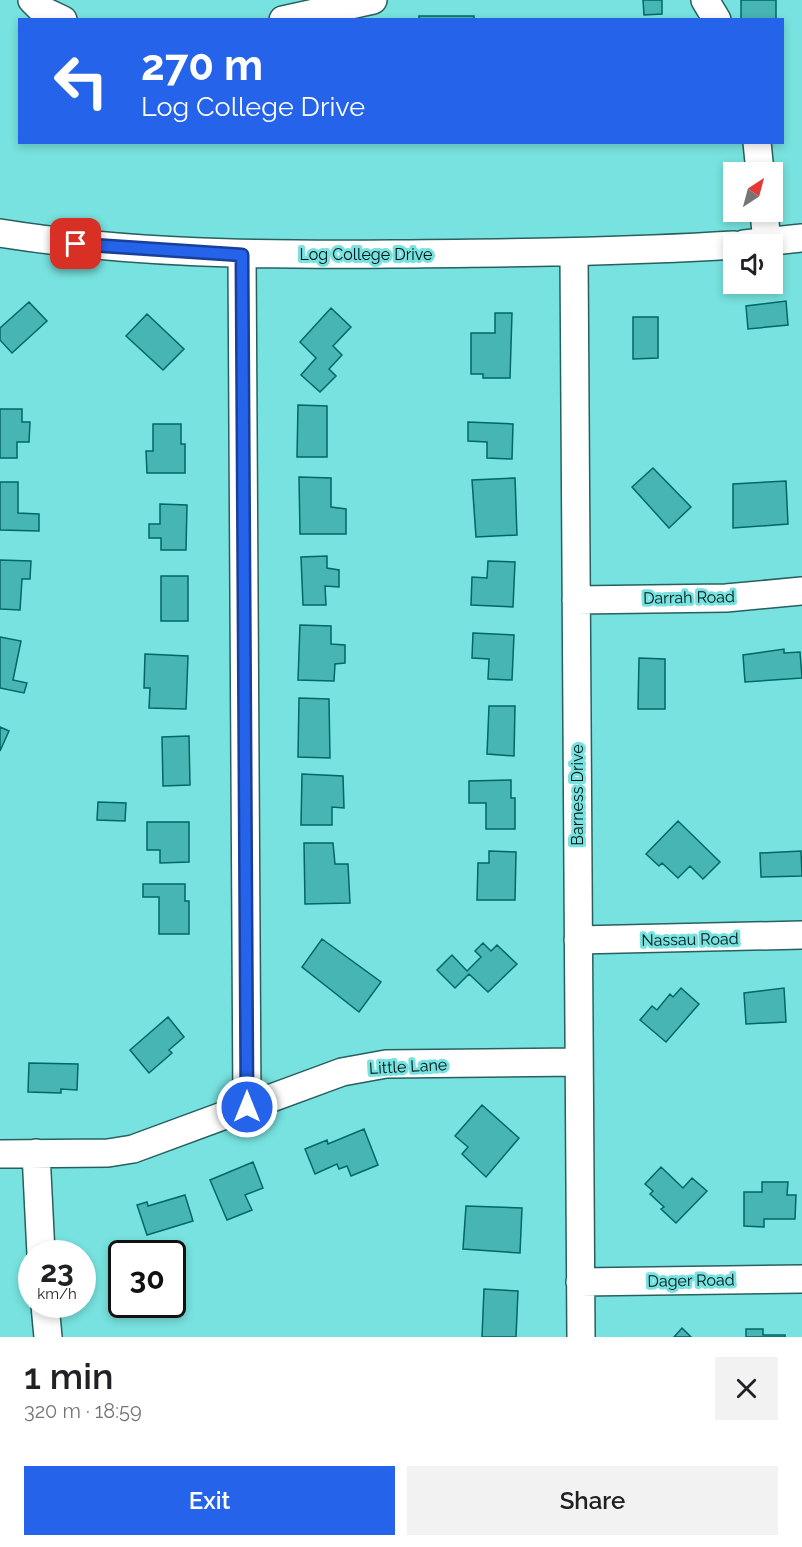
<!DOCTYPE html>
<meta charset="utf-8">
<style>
:root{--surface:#fff;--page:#f2f2f2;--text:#202124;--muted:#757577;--accent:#2563eb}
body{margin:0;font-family:Raleway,sans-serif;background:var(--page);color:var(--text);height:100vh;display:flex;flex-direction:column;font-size:22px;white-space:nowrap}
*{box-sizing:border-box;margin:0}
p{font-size:20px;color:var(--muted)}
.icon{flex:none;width:33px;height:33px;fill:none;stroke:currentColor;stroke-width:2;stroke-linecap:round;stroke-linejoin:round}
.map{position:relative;height:1337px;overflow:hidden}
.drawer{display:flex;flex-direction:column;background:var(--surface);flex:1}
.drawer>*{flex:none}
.hud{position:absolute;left:18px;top:18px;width:766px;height:126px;border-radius:0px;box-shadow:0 3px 9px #0003;background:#2563eb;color:#fff;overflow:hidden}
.needle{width:39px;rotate:36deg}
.controls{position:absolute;left:723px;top:162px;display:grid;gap:12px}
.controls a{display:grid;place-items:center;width:60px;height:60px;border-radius:0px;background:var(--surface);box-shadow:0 3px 9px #0003;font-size:30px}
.speed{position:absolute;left:18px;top:1240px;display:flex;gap:12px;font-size:30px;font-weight:700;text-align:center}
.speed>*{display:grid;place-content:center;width:78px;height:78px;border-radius:50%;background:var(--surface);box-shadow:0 3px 9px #0003;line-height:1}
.speed small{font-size:15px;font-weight:400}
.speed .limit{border:3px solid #111;border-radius:9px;background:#fff;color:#111}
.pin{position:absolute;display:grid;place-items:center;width:51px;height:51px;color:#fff;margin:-26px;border-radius:12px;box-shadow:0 3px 9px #0006}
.me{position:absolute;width:66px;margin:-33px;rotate:0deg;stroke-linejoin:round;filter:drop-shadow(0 0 4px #0008)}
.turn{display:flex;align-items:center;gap:21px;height:126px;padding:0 24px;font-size:27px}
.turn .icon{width:78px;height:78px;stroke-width:2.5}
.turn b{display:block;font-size:42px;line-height:51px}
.round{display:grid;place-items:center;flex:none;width:63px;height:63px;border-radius:0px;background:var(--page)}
.overview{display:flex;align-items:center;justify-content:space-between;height:102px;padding:0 24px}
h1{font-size:36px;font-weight:600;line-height:45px}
.button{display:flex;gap:12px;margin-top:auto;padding:12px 24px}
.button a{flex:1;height:69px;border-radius:0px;background:var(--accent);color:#fff;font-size:24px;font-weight:600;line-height:69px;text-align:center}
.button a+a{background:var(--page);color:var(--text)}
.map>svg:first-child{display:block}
.building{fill:#47b5b3;stroke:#016766;stroke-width:1.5}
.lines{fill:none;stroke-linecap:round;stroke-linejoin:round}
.minor-casing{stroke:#27605f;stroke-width:30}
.minor{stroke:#fff;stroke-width:27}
.route-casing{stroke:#184099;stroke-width:15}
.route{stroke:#2563eb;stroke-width:10}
.labels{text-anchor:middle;stroke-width:6;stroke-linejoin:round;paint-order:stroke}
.street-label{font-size:16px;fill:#011;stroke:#77e2df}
</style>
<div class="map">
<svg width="802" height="1337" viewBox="0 0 802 1337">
<rect width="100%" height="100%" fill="#77e2df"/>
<path class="building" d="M643 0H662V14L644 15Z
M741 0H776V20H741Z
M419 16H474V20H419Z
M786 301 788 325 748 329 746 306Z
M29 302 47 321 12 353 0 340V328Z
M331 308 351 327 333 346 342 355 329 369 336 376 320 392 301 375 316 358 300 342Z
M495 313H512L510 378H483V374H471V333H495Z
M147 314 184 349 163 370 126 336Z
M633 317H658V358L633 359Z
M298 405 327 406V457H297Z
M0 409H22V422H30L29 442H17V458H0Z
M468 422 513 424 512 459 487 458V442L468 441Z
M153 424H181V444H185V473H147L146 451H153Z
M653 468 691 507 669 528 632 487Z
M299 477 331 478V507L346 509V534H300Z
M515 478 517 535 476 537 472 480Z
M786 481 788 524 733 528V484Z
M0 482H18V513L39 514V531L0 530Z
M160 504 187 505 186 550H161V538H149V524H160Z
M327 556V568L339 570V587L325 586 326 605H303L301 557Z
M0 560 31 561 30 579H22L20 610 0 609Z
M488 561 515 562 513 607 471 605 472 577 487 578Z
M161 576H188V621H161Z
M300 625 331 626V644L345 645V663L335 664 334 681 298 680Z
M473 633 514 635 512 680 488 679 489 659 472 658Z
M0 637 21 641 13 680 27 683 24 693 0 688Z
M784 649V653L800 652 802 678 745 682 743 655Z
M145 654 188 656 186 709 149 708 150 688H144Z
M639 658 665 659V709H638Z
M299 698 329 699 330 758 298 757Z
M489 706H515L514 756 487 754Z
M0 727 9 731 0 751Z
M189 736 190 785 163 786 162 737Z
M302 774 343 776 344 808 332 807V825H301Z
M511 780V798H515V829H486V803H469V781Z
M98 802 126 803 125 821 97 820Z
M678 821 720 862 703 879 690 866 678 878 662 863 659 866 646 854Z
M147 822H189V862L160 863V850H147Z
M304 843H333L335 864H348L350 903 305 904Z
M489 851 516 852 515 900H477L478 863H489Z
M801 851 802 876 761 877 760 853Z
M143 884H185V901H189V934H159V897H143Z
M322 939 381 982 359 1012 302 967Z
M483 943 491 951 497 945 517 964 488 992 469 974 455 988 437 970 452 955 467 971 481 957 475 951Z
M681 988 699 1004 666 1042 640 1020 652 1006 657 1010 670 994 673 997Z
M784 988 786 1022 746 1024 744 993Z
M168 1017 184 1037 169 1050 172 1053 149 1073 130 1050Z
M29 1063 78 1064 77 1090 61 1089V1093L28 1092Z
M482 1105 519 1138 486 1177 462 1154 468 1147 455 1136Z
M364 1129 378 1165 351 1176 347 1166 339 1169 337 1164 315 1174 305 1149 327 1140 328 1144Z
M253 1162 263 1188 245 1195 252 1210 227 1220 210 1180Z
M661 1167 683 1188 692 1178 707 1191 676 1223 661 1209 664 1207 650 1194 653 1191 645 1184Z
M762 1182H788L787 1195H796L795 1219H764V1227L744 1226V1192H762Z
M185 1195 193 1221 147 1235 137 1205 147 1202 148 1206Z
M466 1206 522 1208 520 1253 463 1249Z
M484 1289 518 1291 516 1337H482Z
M682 1328 691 1337H674Z
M746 1329H763V1335H785V1337H746Z"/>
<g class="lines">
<g class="minor-casing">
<path id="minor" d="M32 0 42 10 63 20
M705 0 717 20
M283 20 373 0
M757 142 760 172
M764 212 767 243
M0 233C131 254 261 255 393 254 507 253 620 252 734 245
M744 244 802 238
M574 253 581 1337
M242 255 247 1107
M576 600 726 598 802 591
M578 940 802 935
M36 1153 41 1254
M0 1154 108 1153 133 1149 342 1072 386 1064 579 1062
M580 1282 802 1279
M45 1305 48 1337"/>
</g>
<use href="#minor" class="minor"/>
</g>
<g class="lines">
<g class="route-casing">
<path id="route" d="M76 244 242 255 247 1107"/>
</g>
<use href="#route" class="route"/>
</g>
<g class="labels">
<g class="street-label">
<text x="366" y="260">Log College Drive</text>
<text transform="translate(689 597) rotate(-1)" y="6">Darrah Road</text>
<text transform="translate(577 795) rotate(-90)" y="6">Barness Drive</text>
<text transform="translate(690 939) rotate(-1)" y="6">Nassau Road</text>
<text transform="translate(408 1066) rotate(-3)" y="6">Little Lane</text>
<text transform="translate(691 1280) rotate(-1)" y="6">Dager Road</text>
</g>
</g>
</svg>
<div class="controls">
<a><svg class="needle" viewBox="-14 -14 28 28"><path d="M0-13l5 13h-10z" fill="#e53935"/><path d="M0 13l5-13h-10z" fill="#757577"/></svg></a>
<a><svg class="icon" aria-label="sound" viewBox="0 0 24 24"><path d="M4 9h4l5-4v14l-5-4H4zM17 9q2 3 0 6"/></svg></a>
</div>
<div class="speed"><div>23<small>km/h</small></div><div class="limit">30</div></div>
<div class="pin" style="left:76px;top:244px;background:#d93025"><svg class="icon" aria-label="arrive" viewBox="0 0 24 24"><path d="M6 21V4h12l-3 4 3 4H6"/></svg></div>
<svg class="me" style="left:247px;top:1107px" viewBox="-20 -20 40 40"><circle r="17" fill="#2563eb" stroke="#fff" stroke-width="3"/><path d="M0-11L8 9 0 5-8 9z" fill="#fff"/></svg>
<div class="hud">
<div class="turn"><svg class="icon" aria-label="left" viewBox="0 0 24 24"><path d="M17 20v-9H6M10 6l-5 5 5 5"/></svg><div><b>270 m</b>Log College Drive</div></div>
</div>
</div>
<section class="drawer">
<div class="overview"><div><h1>1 min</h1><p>320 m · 18:59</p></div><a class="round"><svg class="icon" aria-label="close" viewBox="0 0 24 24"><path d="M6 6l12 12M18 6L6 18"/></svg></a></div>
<div class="button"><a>Exit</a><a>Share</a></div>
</section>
